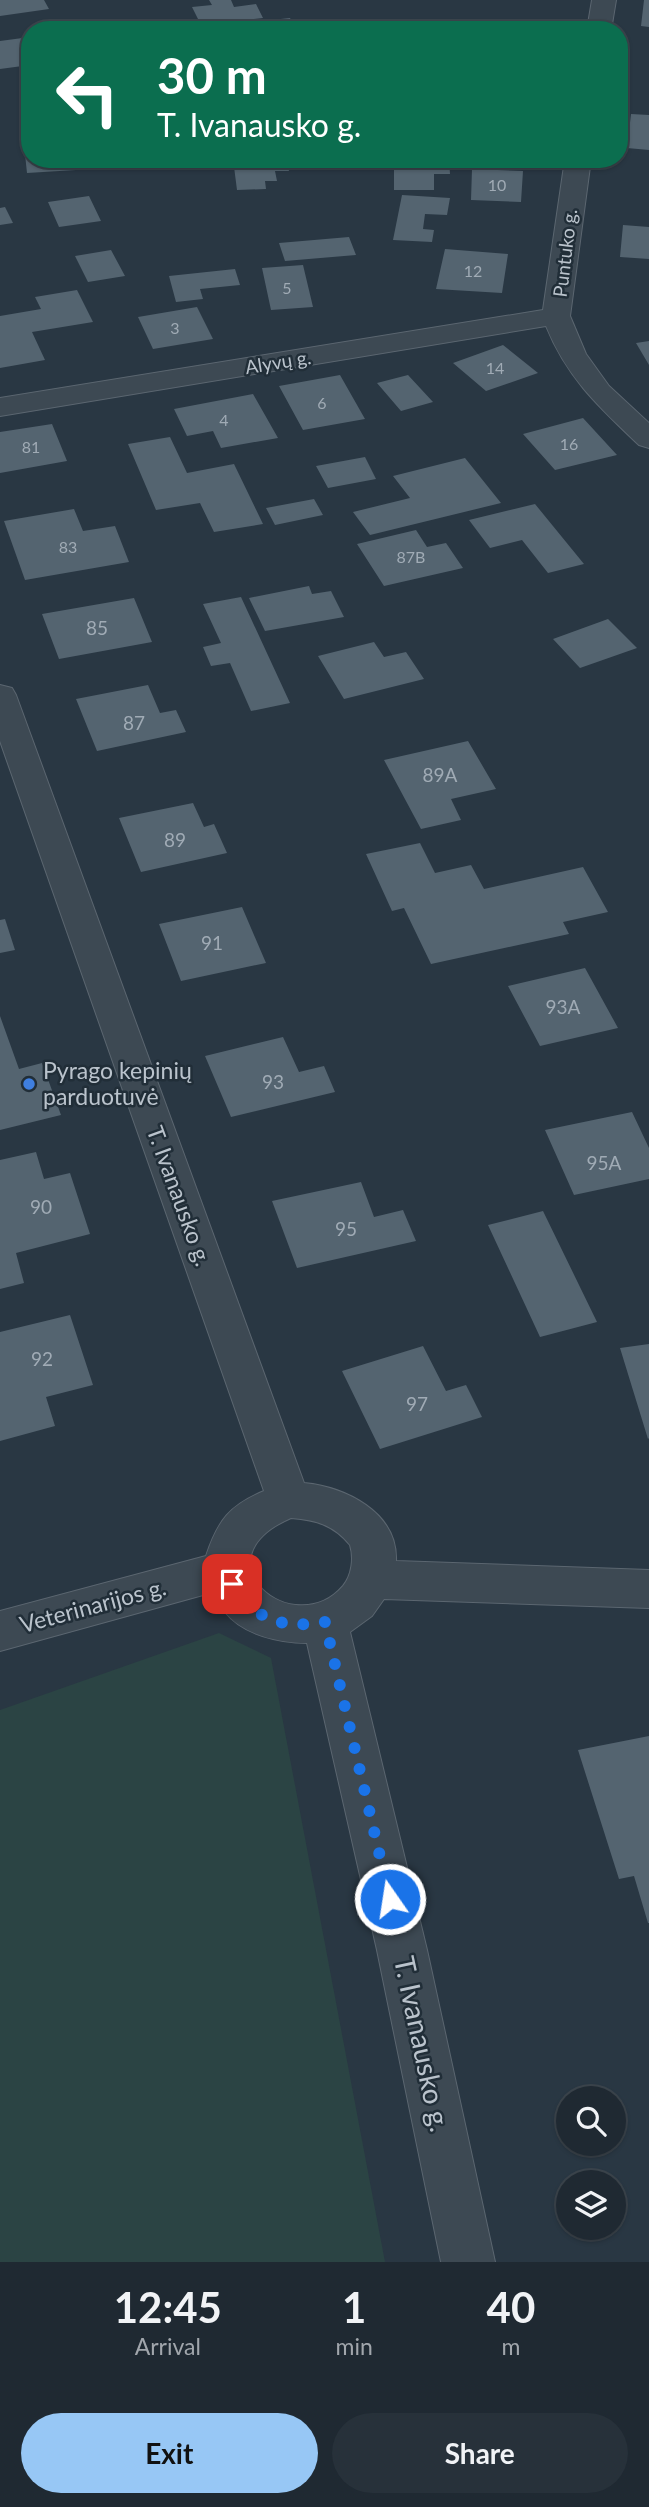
<!DOCTYPE html>
<meta charset="utf-8">
<style>
:root{--surface:#1f2932;--page:#27313a;--text:#f1f3f6;--muted:#a1a6ac;--line:#3c454d;--accent:#97c7f5}
body{margin:0;font-family:Lato,sans-serif;background:var(--page);color:var(--text);height:100vh;display:flex;flex-direction:column;font-size:26px;white-space:nowrap}
*{box-sizing:border-box;margin:0}
p{font-size:23px;color:var(--muted)}
.icon{flex:none;width:38px;height:38px;fill:none;stroke:currentColor;stroke-width:2;stroke-linecap:round;stroke-linejoin:round}
.map{position:relative;height:2262px;overflow:hidden}
.side{display:flex;flex-direction:column;background:var(--surface);flex:1}
.side>*{flex:none}
.hud{position:absolute;left:21px;top:21px;width:607px;height:147px;border-radius:28px;box-shadow:0 2px 5px #0004,0 0 0 2px var(--line);background:#0b6e4f;color:#fff;overflow:hidden}
.tools{position:absolute;left:556px;top:2086px;display:grid;gap:14px}
.tools a{display:grid;place-items:center;width:70px;height:70px;border-radius:50%;background:var(--surface);box-shadow:0 2px 5px #0004,0 0 0 2px var(--line);font-size:35px}
.pin{position:absolute;display:grid;place-items:center;width:60px;height:60px;color:#fff;margin:-30px;border-radius:14px;box-shadow:0 4px 10px #0006}
.me{position:absolute;width:77px;margin:-38px;rotate:347deg;stroke-linejoin:round;filter:drop-shadow(0 0 5px #0008)}
.turn{display:flex;align-items:center;gap:24px;height:147px;padding:0 21px;font-size:32px}
.turn .icon{width:91px;height:91px;stroke-width:2.5}
.turn b{display:block;font-size:49px;line-height:60px}
.eta{display:flex;justify-content:space-evenly;align-items:center;height:119px;text-align:center}
.eta b{font-size:42px;font-weight:700;line-height:49px}
.primary-button{display:flex;gap:14px;margin-top:auto;padding:14px 21px}
.primary-button a{flex:1;height:80px;border-radius:42px;background:var(--accent);color:#111;font-size:28px;font-weight:700;line-height:80px;text-align:center}
.primary-button a+a{background:var(--page);color:var(--text)}
.map>svg:first-child{display:block}
.green{fill:#2b4444}
.building{fill:#546470}
.lines{fill:none;stroke-linecap:round;stroke-linejoin:round}
.minor-casing{stroke:#5b6670;stroke-width:2}
.minor{fill:#3d4953;fill-rule:evenodd}
.route{stroke:#1a73e8;stroke-width:12;stroke-dasharray:0 21.6}
.shop-dot{fill:#3f7fe0;stroke:#212e38;stroke-width:2.5}
.labels{text-anchor:middle;stroke-width:5;stroke-linejoin:round;paint-order:stroke}
.far-number-label{font-size:16px;fill:#a0abb5}
.far-street-label{font-size:19px;fill:#bac3cc;stroke:#212e38}
.number-label{font-size:19px;fill:#a0abb5}
.poi-label{font-size:23px;fill:#bac3cc;stroke:#212e38;text-anchor:start}
.street-label{font-size:23px;fill:#bac3cc;stroke:#212e38}
.near-street-label{font-size:28px;fill:#bac3cc;stroke:#212e38}
</style>
<div class="map">
<svg width="649" height="2262" viewBox="0 0 649 2262">
<rect width="100%" height="100%" fill="#293743"/>
<path class="green" d="M219 1633 271 1658 385 2262H0V1710Z"/>
<path class="building" d="M0 0H44L49 9 0 16Z
M209 0H231L234 7 256 4 263 18 201 25 192 7 212 5Z
M644 0H649V27L641 26Z
M290 18 296 30H266L262 21Z
M30 37V65L0 69V41Z
M631 114 649 115V150L627 148Z
M24 145H30V159H74L76 170 27 173Z
M233 159H286L289 171H275L277 181H265L266 189 237 190Z
M394 159H449L450 174H434V190H394Z
M472 169 523 171 521 202 471 200Z
M402 195 450 198 447 215 425 214 423 229 434 230 432 242 393 240Z
M89 196 101 221 59 227 48 202Z
M5 207 13 223 0 225V208Z
M623 225 649 227V259L620 257Z
M349 237 356 255 285 261 279 243Z
M445 249 508 254 502 293 436 289Z
M111 250 125 276 88 282 75 256Z
M303 265 313 307 271 310 262 268Z
M235 269 240 285 200 289 203 299 176 302 169 276Z
M77 290 93 322 32 332 45 360 0 368V316L41 309 35 297Z
M197 307 213 339 153 349 138 317Z
M649 341V365L636 343Z
M503 345 538 373 486 391 453 363Z
M340 375 365 419 303 430 279 386Z
M408 375 433 402 401 411 377 383Z
M253 394 278 438 221 448 213 431 187 436 174 409Z
M583 418 617 455 555 470 523 434Z
M52 424 67 461 0 473V432Z
M170 437 187 473 234 464 263 524 214 532 200 503 156 510 128 444Z
M365 457 376 479 328 488 316 466Z
M465 458 501 503 370 535 353 512 410 498 393 476Z
M314 499 323 515 275 525 266 508Z
M535 504 584 564 548 573 522 540 490 548 469 520Z
M74 509 83 531 115 526 129 562 25 580 4 521Z
M416 530 427 547 446 543 463 568 384 586 357 544Z
M309 586 312 594 331 591 344 617 265 631 249 598Z
M241 597 290 703 251 711 230 663 211 666 203 647 221 643 203 604Z
M134 598 152 642 59 659 42 614Z
M608 619 637 648 580 668 553 639Z
M374 642 384 657 406 652 424 679 344 699 318 656Z
M148 685 160 713 176 710 186 732 97 751 76 699Z
M468 741 496 789 451 799 461 820 421 829 384 760Z
M193 803 204 827 214 824 227 853 141 872 119 818Z
M420 843 435 873 471 865 484 889 583 867 608 912 563 922 569 934 431 964 404 908 392 911 366 854Z
M242 907 266 963 181 981 159 924Z
M5 919 15 950 0 953V920Z
M585 968 618 1028 540 1046 508 986Z
M0 1016 19 1069 42 1063 61 1115 0 1130Z
M283 1037 299 1072 324 1066 335 1092 231 1117 205 1056Z
M632 1112 649 1148V1179L574 1195 545 1130Z
M36 1152 44 1179 70 1173 90 1234 16 1253 24 1283 0 1289V1160Z
M361 1182 374 1217 403 1210 416 1241 297 1268 272 1201Z
M543 1211 597 1322 540 1337 488 1225Z
M70 1315 93 1385 46 1397 55 1426 0 1441V1332Z
M649 1344V1438L648 1439 620 1348Z
M423 1346 446 1391 466 1385 482 1417 380 1449 342 1371Z
M649 1736V1923H648L634 1876 619 1879 578 1750Z"/>
<g class="lines">
<g class="minor-casing">
<path id="minor" d="M592 0H616L611 30H587Z
M565 159H591L570 316 586 354 609 386 649 423V448L639 445C599 407 567 378 546 326L0 416V398L543 310Z
M0 685 12 688 16 695 304 1483C345 1487 398 1512 396 1561L649 1570V1608L384 1599 372 1616 350 1632 427 1950 495 2262H441L377 1950 307 1643C280 1643 243 1635 225 1612 220 1606 218 1598 214 1592L0 1651V1611L206 1556C218 1520 230 1505 264 1491L0 741ZM291 1518C316 1520 334 1525 350 1545 354 1558 352 1575 343 1586 294 1643 194 1560 291 1518Z"/>
</g>
<use href="#minor" class="minor"/>
</g>
<g class="lines">
<path class="route" d="M232 1584C255 1621 284 1629 325 1622L390 1899"/>
</g>
<circle class="shop-dot" cx="29" cy="1084" r="7"/>
<g class="labels">
<g class="far-number-label">
<text x="497" y="191">10</text>
<text x="473" y="277">12</text>
<text x="287" y="294">5</text>
<text x="175" y="334">3</text>
<text x="495" y="374">14</text>
<text x="322" y="409">6</text>
<text x="224" y="426">4</text>
<text x="569" y="450">16</text>
<text x="31" y="453">81</text>
<text x="68" y="553">83</text>
<text x="411" y="563">87B</text>
</g>
<g class="far-street-label">
<text transform="translate(565 253) rotate(-83)" y="7">Puntuko g.</text>
<text transform="translate(278 362) rotate(-9)" y="7">Alyvų g.</text>
</g>
<g class="number-label">
<text x="97" y="635">85</text>
<text x="134" y="730">87</text>
<text x="440" y="782">89A</text>
<text x="175" y="847">89</text>
<text x="212" y="950">91</text>
<text x="563" y="1014">93A</text>
<text x="273" y="1089">93</text>
<text x="604" y="1170">95A</text>
<text x="41" y="1214">90</text>
<text x="346" y="1236">95</text>
<text x="42" y="1366">92</text>
<text x="417" y="1411">97</text>
</g>
<g class="poi-label">
<text x="43" y="1079">Pyrago kepinių<tspan x="43" dy="26">parduotuvė</tspan></text>
</g>
<g class="street-label">
<text transform="translate(179 1196) rotate(70)" y="8">T. Ivanausko g.</text>
<text transform="translate(93 1606) rotate(-15)" y="8">Veterinarijos g.</text>
</g>
<g class="near-street-label">
<text transform="translate(422 2044) rotate(78)" y="10">T. Ivanausko g.</text>
</g>
</g>
</svg>
<div class="tools">
<a><svg class="icon" aria-label="search" viewBox="0 0 24 24"><circle cx="10" cy="10" r="6"/><path d="M15 15l6 6"/></svg></a>
<a><svg class="icon" aria-label="layers" viewBox="0 0 24 24"><path d="M12 4l9 5-9 5-9-5zM3 14l9 5 9-5"/></svg></a>
</div>
<div class="pin" style="left:232px;top:1584px;background:#d93025"><svg class="icon" aria-label="arrive" viewBox="0 0 24 24"><path d="M6 21V4h12l-3 4 3 4H6"/></svg></div>
<svg class="me" style="left:390px;top:1899px" viewBox="-20 -20 40 40"><circle r="17" fill="#1a73e8" stroke="#fff" stroke-width="3"/><path d="M0-11L8 9 0 5-8 9z" fill="#fff"/></svg>
<div class="hud">
<div class="turn"><svg class="icon" aria-label="left" viewBox="0 0 24 24"><path d="M17 20v-9H6M10 6l-5 5 5 5"/></svg><div><b>30 m</b>T. Ivanausko g.</div></div>
</div>
</div>
<section class="side">
<div class="eta">
<div><b>12:45</b><p>Arrival</p></div>
<div><b>1</b><p>min</p></div>
<div><b>40</b><p>m</p></div>
</div>
<div class="primary-button"><a>Exit</a><a>Share</a></div>
</section>
